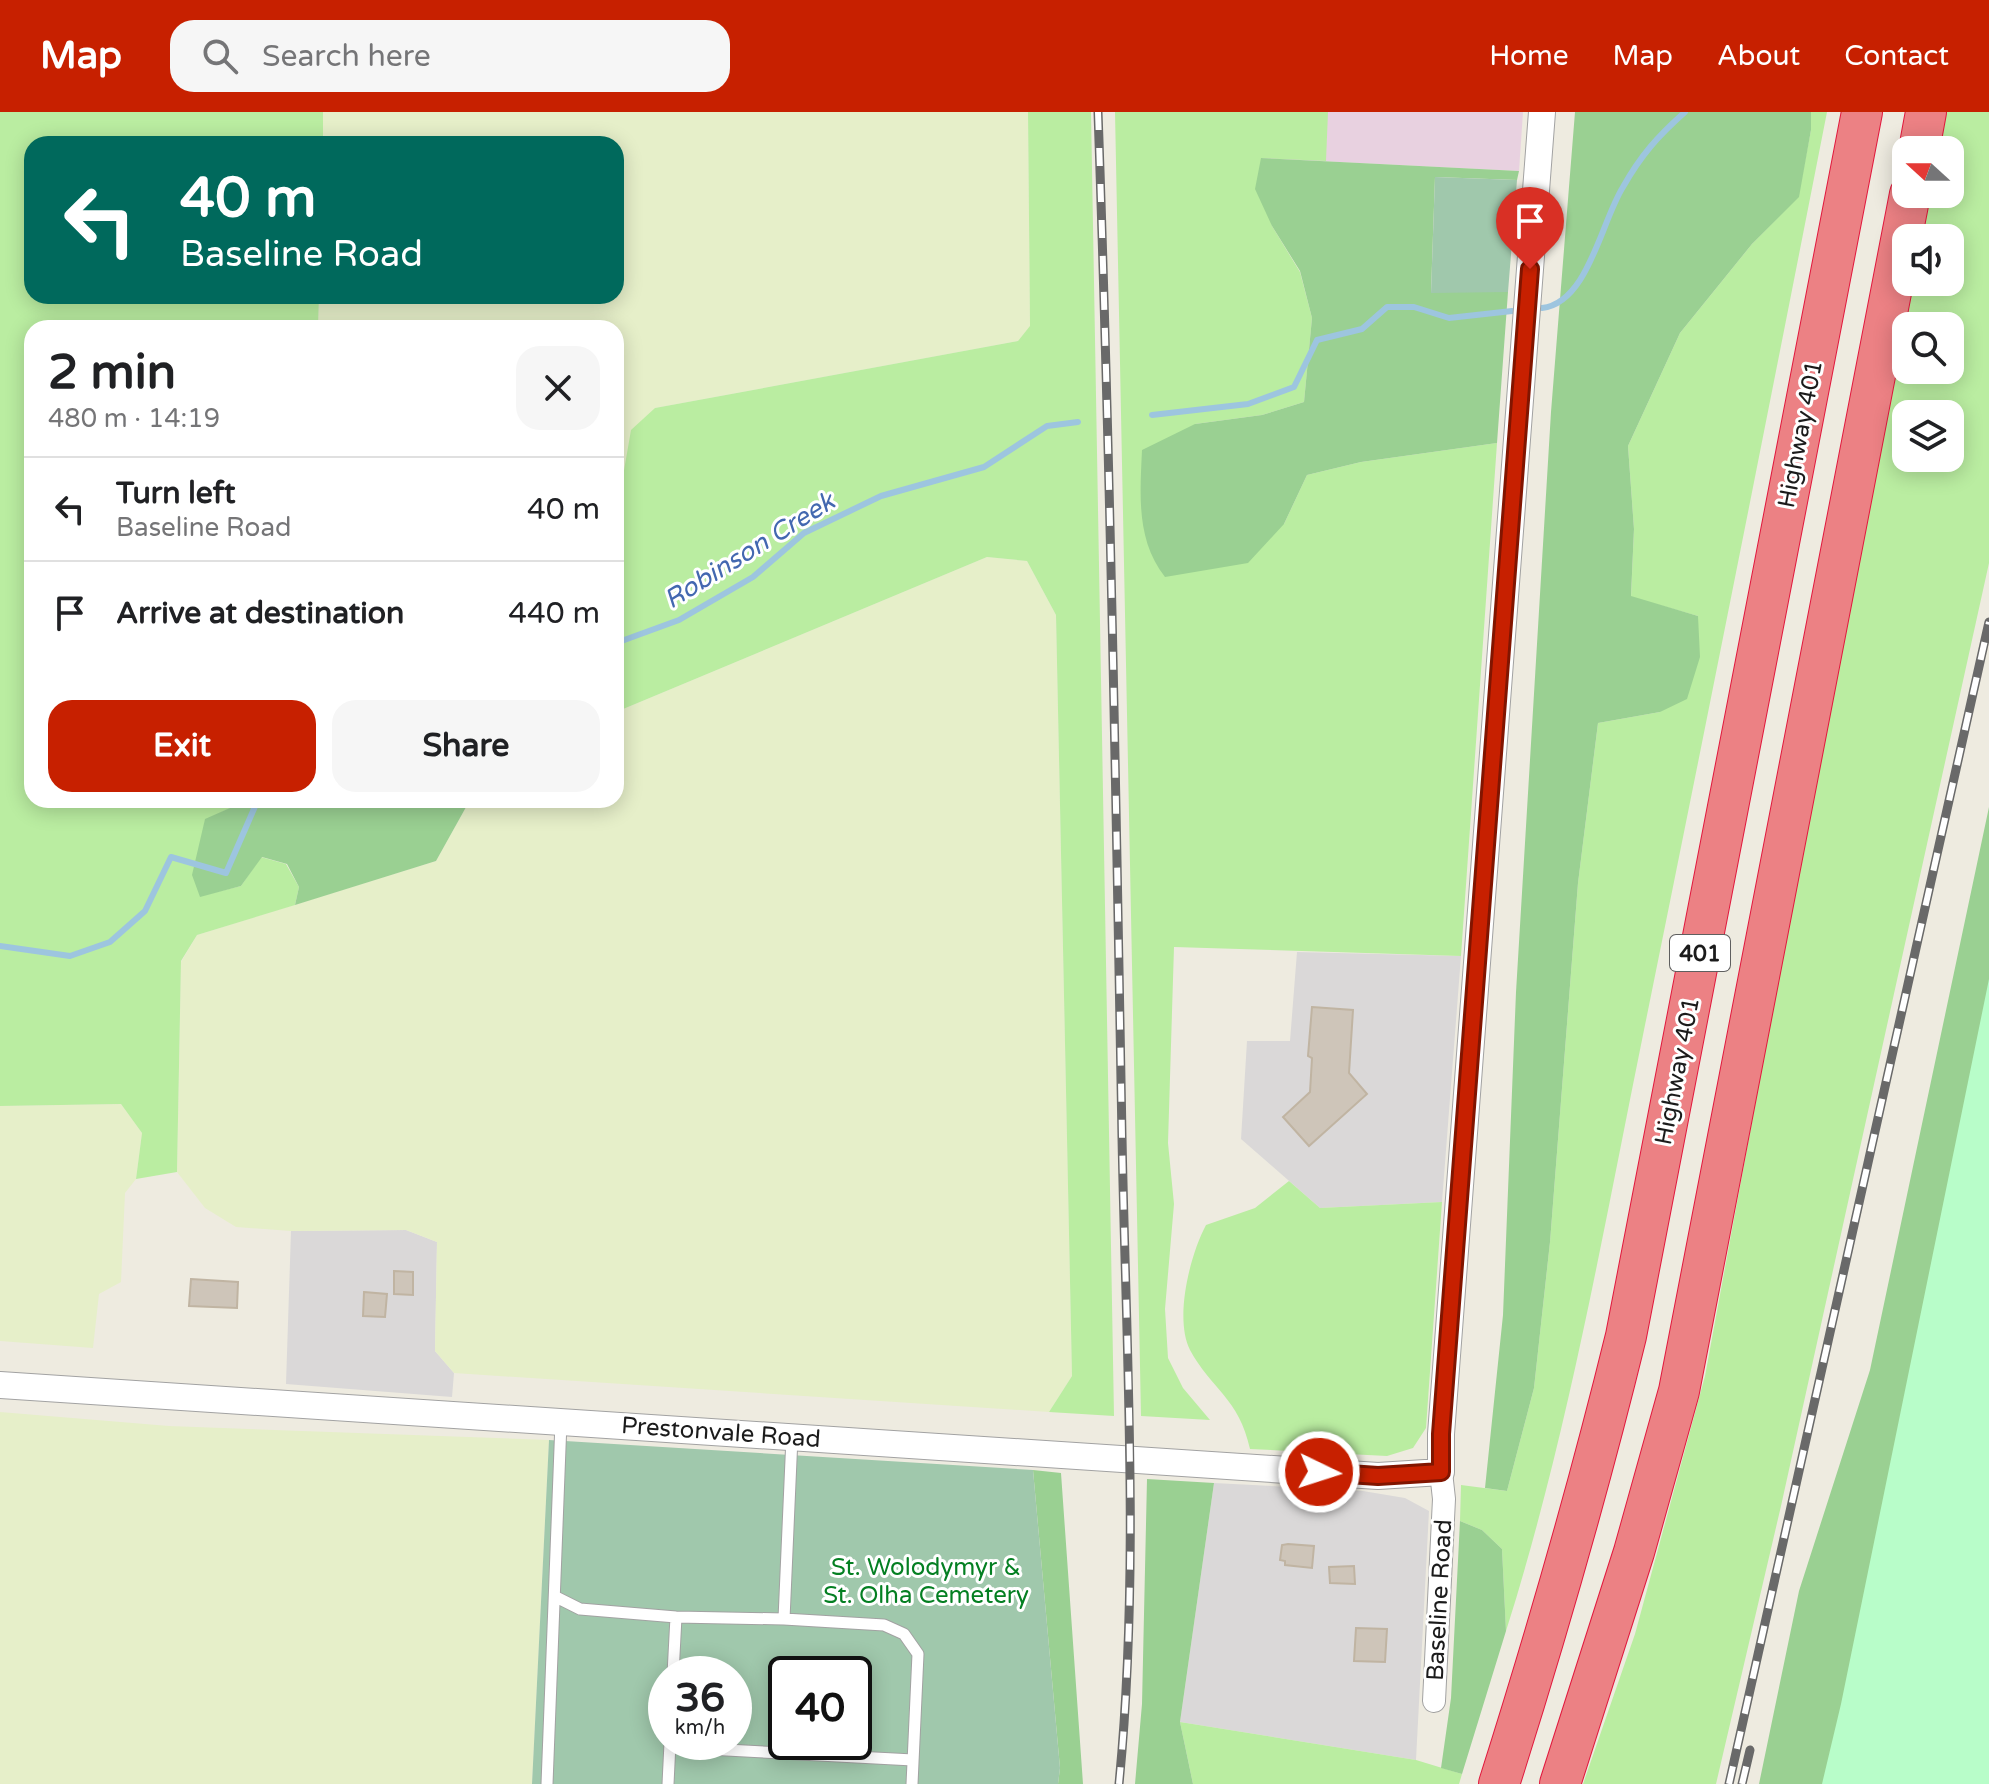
<!DOCTYPE html>
<meta charset="utf-8">
<style>
:root{--surface:#fff;--page:#f6f6f6;--text:#202124;--muted:#757577;--line:#e0e0e0;--accent:#c72000}
body{margin:0;font-family:"Varela Round",sans-serif;background:var(--page);color:var(--text);height:100vh;display:flex;flex-direction:column;font-size:30px;white-space:nowrap}
*{box-sizing:border-box;margin:0}
p{font-size:26px;color:var(--muted)}
.icon{flex:none;width:44px;height:44px;fill:none;stroke:currentColor;stroke-width:2;stroke-linecap:round;stroke-linejoin:round}
.map{position:relative;flex:1;overflow:hidden}
.sheet{position:absolute;left:24px;top:208px;width:600px;height:488px;display:flex;flex-direction:column;background:var(--surface);border-radius:24px;box-shadow:0 4px 20px #0003}
.sheet>*{flex:none}
.banner{position:absolute;left:24px;top:24px;width:600px;height:168px;border-radius:24px;box-shadow:0 4px 20px #0003;background:#00695c;color:#fff;overflow:hidden}
.needle{width:52px;rotate:291deg}
.tools{position:absolute;left:1892px;top:24px;display:grid;gap:16px}
.tools a{display:grid;place-items:center;width:72px;height:72px;border-radius:16px;background:var(--surface);box-shadow:0 4px 20px #0003;font-size:40px}
.speed{position:absolute;left:648px;top:1544px;display:flex;gap:16px;font-size:40px;font-weight:700;text-align:center}
.speed>*{display:grid;place-content:center;width:104px;height:104px;border-radius:50%;background:var(--surface);box-shadow:0 4px 20px #0003;line-height:1}
.speed small{font-size:20px;font-weight:400}
.speed .limit{border:4px solid #111;border-radius:12px;background:#fff;color:#111}
.pin{position:absolute;display:grid;place-items:center;width:68px;height:68px;color:#fff;margin:-82px -34px;border-radius:50% 50% 50% 0;rotate:-45deg;box-shadow:0 0 8px #0007}
.pin .icon{rotate:45deg}
.me{position:absolute;width:88px;margin:-44px;rotate:94deg;stroke-linejoin:round;filter:drop-shadow(0 0 6px #0008)}
.turn{display:flex;align-items:center;gap:28px;height:168px;padding:0 24px;font-size:36px}
.turn .icon{width:104px;height:104px;stroke-width:2.5}
.turn b{display:block;font-size:56px;line-height:68px}
.round{display:grid;place-items:center;flex:none;width:84px;height:84px;border-radius:24px;background:var(--page)}
.summary{display:flex;align-items:center;justify-content:space-between;height:136px;padding:0 24px}
h1{font-size:48px;font-weight:700;line-height:60px}
.primary-button{display:flex;gap:16px;margin-top:auto;padding:16px 24px}
.primary-button a{flex:1;height:92px;border-radius:24px;background:var(--accent);color:#fff;font-size:32px;font-weight:700;line-height:92px;text-align:center}
.primary-button a+a{background:var(--page);color:var(--text)}
ul{padding:0;list-style:none}
li{display:flex;align-items:center;gap:24px;height:104px;padding:0 24px;border-top:2px solid var(--line)}
li div{flex:1}
li b{display:block;font-size:30px}
li em{font-style:normal}
header{display:flex;align-items:center;gap:48px;box-sizing:border-box;height:112px;padding:0 40px;background:var(--accent);color:#fff}
header strong{font-size:38px}
nav{display:flex;gap:44px;margin-inline-start:auto;font-size:28px}
.search{width:560px;height:72px;background:var(--page);display:flex;align-items:center;gap:20px;box-sizing:border-box;padding:0 28px;border-radius:24px;color:var(--muted);font-size:30px}
.map>svg:first-child{display:block}
.residential{fill:#dad8d8}
.industrial{fill:#e8d1e0}
.farmland{fill:#e6efc9}
.grass{fill:#baeda1;fill-rule:evenodd}
.forest{fill:#9ad092}
.cemetery{fill:#a0c8ac;fill-rule:evenodd}
.park{fill:#b8fdc9}
.lines{fill:none;stroke-linecap:round;stroke-linejoin:round}
.stream{stroke:#9dc5df;stroke-width:6}
.building{fill:#cec5b9;stroke:#c0b4a2;stroke-width:2}
.service-casing{stroke:#a2a2a2;stroke-width:13}
.minor-casing{stroke:#a2a2a2;stroke-width:24}
.tertiary-casing{stroke:#a2a2a2;stroke-width:28}
.motorway-casing{stroke:#e1183d;stroke-width:42}
.service{stroke:#fff;stroke-width:11}
.minor{stroke:#fff;stroke-width:22}
.tertiary{stroke:#fff;stroke-width:26}
.motorway{stroke:#ec8184;stroke-width:40}
.rail-casing{stroke:#696969;stroke-width:9}
.rail{stroke:#fff;stroke-width:6;stroke-dasharray:18;stroke-linecap:butt}
.route-casing{stroke:#811500;stroke-width:20}
.route{stroke:#c72000;stroke-width:14}
.labels{text-anchor:middle;stroke-width:6;stroke-linejoin:round;paint-order:stroke}
.shield{fill:#fff;stroke:#5f5f5f;stroke-width:2}
.shield-label{font-size:22px;font-weight:bold;fill:#1b1b1b}
.street-label{font-size:24px;fill:#1b1b1b;stroke:#fff}
.park-label{font-size:24px;fill:#047f22;stroke:#fff}
.water-label{font-size:26px;font-style:italic;fill:#4368b0;stroke:#fff}
</style>
<header>
<strong>Map</strong>
<div class="search"><svg class="icon" aria-label="search" viewBox="0 0 24 24"><circle cx="10" cy="10" r="6"/><path d="M15 15l6 6"/></svg>Search here</div>
<nav><a>Home</a><a>Map</a><a>About</a><a>Contact</a></nav>
</header>
<div class="map">
<svg width="1989" height="1672" viewBox="0 0 1989 1672">
<rect width="100%" height="100%" fill="#eeebe0"/>
<path class="residential" d="M1297 840 1461 844 1442 1090 1320 1096 1241 1027 1247 929H1290Z
M406 1118 437 1130 435 1239 454 1261 452 1285 286 1272 291 1119Z
M1214 1371 1363 1379 1405 1386 1429 1399 1416 1648 1180 1610Z"/>
<path class="industrial" d="M1264 0H1523L1519 59 1261 46Z"/>
<path class="farmland" d="M323 0H1028L1030 215 1018 229 655 296 616 385V216H318L319 184H616V32H323Z
M987 445 1027 449 1056 503 1072 1264 1049 1300 454 1261 435 1239 437 1130 406 1118 291 1119 236 1115 205 1096 177 1060 181 850 197 823 436 749 470 688H616V600Z
M121 992 142 1021 136 1067 125 1081 121 1170 99 1182 93 1236 0 1229V994Z
M0 1300 169 1314 549 1328 532 1672H0Z"/>
<path class="grass" d="M0 0H323V32H32V184H319L318 216H32V688H248L205 708 200 784 241 774 261 745 286 752 299 775 295 793 197 823 181 849 177 1060 136 1067 142 1021 121 992 0 994Z
M1028 0H1091L1114 1304 1049 1300 1072 1264 1056 503 1027 449 987 445 616 600V385L622 370 631 318 655 296 1018 229 1030 214Z
M1115 0H1328L1326 49 1261 46 1272 114 1300 160 1312 206 1304 290 1262 303 1195 312 1284 412 1307 363 1361 350 1497 331 1461 844 1174 835 1168 1031 1174 1092 1165 1197 1168 1246 1183 1276 1210 1308 1141 1304Z
M1811 0H1827C1767 306 1706 613 1644 918 1603 1119 1568 1323 1506 1519L1502 1437 1482 1418 1460 1409 1461 1373 1507 1379 1534 1276 1550 1130 1578 771 1598 611 1660 600 1698 504 1631 485 1634 417 1628 334 1680 221 1752 132 1798 85 1811 18Z
M1941 0H1989V451L1781 1394 1716 1672H1583L1635 1522 1705 1264 1907 170H1950V126H1916L1925 82H1950V38H1934ZM1906 214H1950V258H1906ZM1906 302H1950V346H1906Z
M1289 1069 1320 1096 1442 1090 1426 1316 1413 1336 1387 1344 1250 1337C1239 1286 1211 1277 1190 1238 1174 1206 1190 1143 1206 1113L1255 1096Z
M1180 1610 1416 1648 1462 1662 1459 1672H1193Z"/>
<path class="forest" d="M1575 0H1811V18L1799 85 1752 132 1680 221 1628 334 1634 417 1631 484 1698 504 1700 545 1687 587 1660 600 1598 611 1578 771 1550 1130 1534 1276 1507 1379 1485 1376 1503 1203 1516 880 1551 300Z
M1261 46 1519 59 1517 68 1435 65 1431 180H1508L1497 331 1361 350 1307 363 1284 412 1248 451 1165 465C1136 428 1140 383 1142 338L1195 312 1262 303 1304 290 1312 206 1300 159 1272 114 1255 77Z
M248 688H470L436 749 295 793 299 775 287 752 262 745 241 774 200 785 192 763 205 707Z
M1989 695V1641L1986 1672H1759L1799 1479 1870 1258Z
M1033 1358 1061 1361 1083 1672H1058L1060 1656Z
M1147 1367 1214 1371 1180 1610 1193 1672H1135L1142 1592Z
M1460 1409 1482 1418 1502 1437 1506 1519 1462 1662 1441 1656 1451 1586Z"/>
<path class="cemetery" d="M1435 65 1517 68 1508 180 1431 181Z
M549 1328 1033 1358 1060 1656 1058 1672H532ZM666 1562H734V1630H666ZM786 1562H854V1630H786Z"/>
<path class="park" d="M1989 867V1672H1822L1841 1592Z"/>
<g class="lines">
<path class="stream" d="M1542 196C1588 191 1601 110 1623 75 1641 43 1658 24 1685 0
M1152 303 1248 292 1294 275 1317 228 1362 217 1387 195H1414L1449 206 1512 199
M616 531 679 508 753 465 804 421 881 384 984 355 1047 314 1078 310
M0 834 70 844 110 830 145 799 171 745 226 761 257 690 335 688"/>
</g>
<path class="building" d="M1312 895 1353 898 1349 961 1367 982 1309 1034 1283 1005 1310 980 1312 946 1308 944Z
M394 1159 413 1160V1183L394 1182Z
M191 1167 238 1170 237 1196 189 1194Z
M364 1180 387 1182 385 1205 363 1204Z
M1288 1432 1314 1434 1312 1456 1285 1453V1449L1280 1448 1282 1433Z
M1354 1454 1355 1472 1330 1471 1329 1455Z
M1356 1516 1387 1517 1385 1550 1354 1549Z"/>
<g class="lines">
<g class="service-casing">
<path id="service" d="M792 1325 784 1507 884 1513 904 1522 918 1542 912 1672
M556 1485 580 1497 676 1505 784 1507
M673 1562 676 1505
M670 1635 913 1648
M547 1672 561 1310
M668 1672 670 1631"/>
</g>
<g class="minor-casing">
<path id="minor" d="M1434 1589 1444 1387 1441 1360"/>
</g>
<g class="tertiary-casing">
<path id="tertiary" d="M0 1273 1378 1364 1441 1360V1322L1542 0"/>
</g>
<g class="motorway-casing">
<path id="motorway" d="M1919 38 1926 0
M1499 1672C1546 1524 1589 1375 1626 1224L1862 0
M1560 1672 1634 1440 1679 1279 1910 82"/>
</g>
<use href="#service" class="service"/>
<use href="#minor" class="minor"/>
<use href="#tertiary" class="tertiary"/>
<use href="#motorway" class="motorway"/>
<g class="rail-casing">
<path id="rail" d="M1098 0C1110 342 1116 683 1122 1025 1126 1240 1140 1458 1119 1672
M1729 1672 1989 510
M1742 1672 1750 1638"/>
</g>
<use href="#rail" class="rail"/>
</g>
<g class="lines">
<g class="route-casing">
<path id="route" d="M1319 1360 1378 1364 1441 1360V1322L1530 157"/>
</g>
<use href="#route" class="route"/>
</g>
<g class="labels">
<rect class="shield" x="1670" y="823" width="60" height="36" rx="6"/>
<g class="shield-label">
<text x="1700" y="849">401</text>
</g>
<g class="street-label">
<text transform="translate(1800 322) rotate(-79)" y="8">Highway 401</text>
<text transform="translate(1677 959) rotate(-79)" y="8">Highway 401</text>
<text transform="translate(721 1320) rotate(4)" y="8">Prestonvale Road</text>
<text transform="translate(1439 1488) rotate(-87)" y="8">Baseline Road</text>
</g>
<g class="park-label">
<text x="926" y="1463">St. Wolodymyr &amp;<tspan x="926" dy="28">St. Olha Cemetery</tspan></text>
</g>
<g class="water-label">
<text transform="translate(749 438) rotate(-32)" y="9">Robinson Creek</text>
</g>
</g>
</svg>
<div class="tools">
<a><svg class="needle" viewBox="-14 -14 28 28"><path d="M0-13l5 13h-10z" fill="#e53935"/><path d="M0 13l5-13h-10z" fill="#757577"/></svg></a>
<a><svg class="icon" aria-label="sound" viewBox="0 0 24 24"><path d="M4 9h4l5-4v14l-5-4H4zM17 9q2 3 0 6"/></svg></a>
<a><svg class="icon" aria-label="search" viewBox="0 0 24 24"><circle cx="10" cy="10" r="6"/><path d="M15 15l6 6"/></svg></a>
<a><svg class="icon" aria-label="layers" viewBox="0 0 24 24"><path d="M12 4l9 5-9 5-9-5zM3 14l9 5 9-5"/></svg></a>
</div>
<div class="speed"><div>36<small>km/h</small></div><div class="limit">40</div></div>
<div class="pin" style="left:1530px;top:157px;background:#d93025"><svg class="icon" aria-label="arrive" viewBox="0 0 24 24"><path d="M6 21V4h12l-3 4 3 4H6"/></svg></div>
<svg class="me" style="left:1319px;top:1360px" viewBox="-20 -20 40 40"><circle r="17" fill="#c72000" stroke="#fff" stroke-width="3"/><path d="M0-11L8 9 0 5-8 9z" fill="#fff"/></svg>
<div class="banner">
<div class="turn"><svg class="icon" aria-label="left" viewBox="0 0 24 24"><path d="M17 20v-9H6M10 6l-5 5 5 5"/></svg><div><b>40 m</b>Baseline Road</div></div>
</div>
<section class="sheet">
<div class="summary"><div><h1>2 min</h1><p>480 m · 14:19</p></div><a class="round"><svg class="icon" aria-label="close" viewBox="0 0 24 24"><path d="M6 6l12 12M18 6L6 18"/></svg></a></div>
<ul>
<li><svg class="icon" aria-label="left" viewBox="0 0 24 24"><path d="M17 20v-9H6M10 6l-5 5 5 5"/></svg><div><b>Turn left</b><p>Baseline Road</p></div><em>40 m</em></li>
<li><svg class="icon" aria-label="arrive" viewBox="0 0 24 24"><path d="M6 21V4h12l-3 4 3 4H6"/></svg><div><b>Arrive at destination</b></div><em>440 m</em></li>
</ul>
<div class="primary-button"><a>Exit</a><a>Share</a></div>
</section>
</div>
